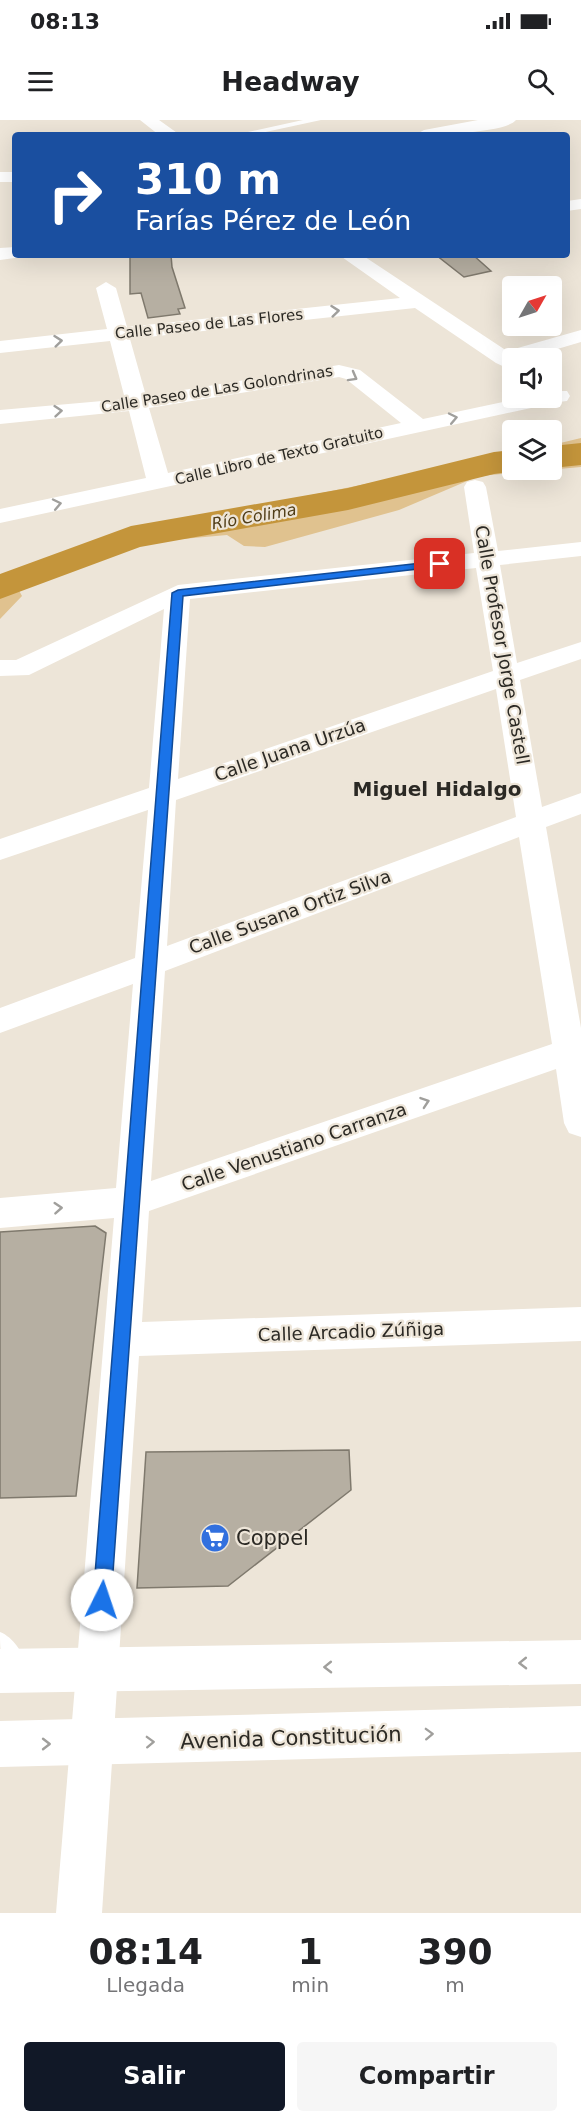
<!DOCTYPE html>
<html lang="es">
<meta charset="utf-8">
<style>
:root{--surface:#fff;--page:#f6f6f6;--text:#202124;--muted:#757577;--accent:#111827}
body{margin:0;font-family:"DejaVu Sans",sans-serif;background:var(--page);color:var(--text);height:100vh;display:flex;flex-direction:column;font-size:22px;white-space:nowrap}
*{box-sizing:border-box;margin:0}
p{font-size:20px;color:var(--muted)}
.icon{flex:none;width:33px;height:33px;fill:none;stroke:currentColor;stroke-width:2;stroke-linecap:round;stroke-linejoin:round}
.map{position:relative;height:1793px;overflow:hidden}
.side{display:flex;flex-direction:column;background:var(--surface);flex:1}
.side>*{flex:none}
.hud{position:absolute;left:12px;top:12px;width:558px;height:126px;border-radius:6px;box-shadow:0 6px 24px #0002;background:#1a4fa0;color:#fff;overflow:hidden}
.needle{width:39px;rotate:51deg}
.fabs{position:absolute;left:502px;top:156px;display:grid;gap:12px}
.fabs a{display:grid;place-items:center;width:60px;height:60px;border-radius:6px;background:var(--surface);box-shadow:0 6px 24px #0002;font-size:30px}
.pin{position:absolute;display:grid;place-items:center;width:51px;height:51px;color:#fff;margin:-26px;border-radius:12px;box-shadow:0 3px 9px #0006}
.me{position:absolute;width:66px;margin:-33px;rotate:4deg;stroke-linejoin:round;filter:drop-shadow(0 0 4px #0008)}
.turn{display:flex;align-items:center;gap:21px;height:126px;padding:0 24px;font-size:27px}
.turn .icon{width:78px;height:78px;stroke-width:2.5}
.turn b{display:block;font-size:42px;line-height:51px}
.eta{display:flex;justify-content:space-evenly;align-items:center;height:102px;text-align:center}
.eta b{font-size:36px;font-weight:600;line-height:42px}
.primary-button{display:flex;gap:12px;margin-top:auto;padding:12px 24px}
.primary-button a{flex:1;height:69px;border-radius:6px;background:var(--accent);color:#fff;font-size:24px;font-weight:600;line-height:69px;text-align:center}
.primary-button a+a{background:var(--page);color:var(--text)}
.status{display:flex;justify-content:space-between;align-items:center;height:42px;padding:0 30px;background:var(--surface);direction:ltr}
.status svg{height:16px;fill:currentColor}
header{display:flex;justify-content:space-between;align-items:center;height:78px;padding:0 24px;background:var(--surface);font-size:27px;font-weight:600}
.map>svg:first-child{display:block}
.green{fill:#e0c28f}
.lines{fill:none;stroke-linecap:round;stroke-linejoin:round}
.river{fill:#c4953b;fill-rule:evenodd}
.building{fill:#b6afa2;stroke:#7f796d;stroke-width:1.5}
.service{fill:#fff;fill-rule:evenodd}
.minor{fill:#fff;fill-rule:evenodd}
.tertiary{fill:#fff;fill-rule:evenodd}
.oneway{stroke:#a09f9c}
.route{fill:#1a73e8;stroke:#114b97;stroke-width:1.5}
.labels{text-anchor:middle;stroke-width:4.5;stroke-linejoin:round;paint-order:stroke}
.far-street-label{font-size:15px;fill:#2b2924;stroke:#ede5d8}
.far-water-label{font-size:16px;font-style:italic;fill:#503d17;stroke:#ede5d8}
.street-label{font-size:18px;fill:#2b2924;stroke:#ede5d8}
.neighbourhood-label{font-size:20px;font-weight:bold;fill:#2b2924;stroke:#ede5d8}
.near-poi-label{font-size:21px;fill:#2b2924;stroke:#ede5d8;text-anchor:start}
.near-street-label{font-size:21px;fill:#2b2924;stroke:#ede5d8}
</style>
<div class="status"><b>08:13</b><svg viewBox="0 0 49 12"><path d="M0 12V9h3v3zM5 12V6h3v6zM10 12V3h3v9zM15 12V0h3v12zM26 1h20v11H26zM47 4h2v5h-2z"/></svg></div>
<header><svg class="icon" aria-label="menu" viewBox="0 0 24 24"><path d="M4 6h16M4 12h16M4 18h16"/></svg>Headway<svg class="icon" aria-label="search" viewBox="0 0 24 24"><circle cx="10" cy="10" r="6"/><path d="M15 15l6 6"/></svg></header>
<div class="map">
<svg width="581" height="1793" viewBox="0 0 581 1793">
<rect width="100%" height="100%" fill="#ede5d8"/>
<path class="green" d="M581 318V347L479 356 399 390 265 427 244 426 227 415 171 420 154 407 513 334V350H552V325Z
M9 452 22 476 0 499V456Z"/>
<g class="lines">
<path class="river" d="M581 323V345L552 348V326Z
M513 330V350H521L494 354 348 390 140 427 0 479V454L131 406 348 368 494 332Z"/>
</g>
<path class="building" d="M171 135 172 147 185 188 178 189 180 194 148 198 141 173 130 174V136Z
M436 135H473L491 151 464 157Z
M95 1106 106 1113 76 1376 0 1378V1112Z
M349 1330 351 1370 228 1466 137 1468 146 1332Z"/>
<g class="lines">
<path class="service" d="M303 0H321L252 15H234Z
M0 1512C13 1517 23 1533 28 1546L25 1554 17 1557C0 1549 0 1531 0 1512Z"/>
<path class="minor" d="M140 0H159L180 15H159Z
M0 52H15V62H0Z
M581 79V89L567 91V81Z
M339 135H362L507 231 581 210V222L527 238H513V251L496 243 415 188 130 219 146 276 339 245 360 250 423 299 522 278H552V271H567L570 276 567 281 559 282 0 403V389L146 358 129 291 0 304V290L125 279 110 221 0 233V221L107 209 96 168 106 162 116 168 127 207 400 178ZM339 257 346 259 401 303 168 353 149 288Z
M475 360 483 362 486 367 498 431 581 422V436L500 445 517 543 581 522V539L520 560 542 687 581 673V694L546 707 581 908V1017L569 1013 564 1003 556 949 149 1091 142 1202 581 1187V1221L139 1236 102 1793H56L114 1098 0 1108V1078L116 1068 133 864 0 913V888L135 838 148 690 0 740V719L149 668 164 489 29 555 0 556V540H16L178 465 474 433 464 367 467 362ZM476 448 493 551 178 659 190 479ZM496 569 516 697 167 826 176 680ZM519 717 552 924 151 1061 165 851Z"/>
<path class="tertiary" d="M478 0H516C506 13 433 15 415 15L424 10Z
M15 127V135H24L22 137 0 140V128Z
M581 1520V1564L0 1573V1529Z
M581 1586V1632L0 1647V1601Z"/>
</g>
<defs><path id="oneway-chevron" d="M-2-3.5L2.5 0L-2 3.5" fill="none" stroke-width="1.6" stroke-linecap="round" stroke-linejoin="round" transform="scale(1.5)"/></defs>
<g class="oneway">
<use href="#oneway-chevron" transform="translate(335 191) rotate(-6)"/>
<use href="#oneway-chevron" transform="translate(58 221) rotate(-6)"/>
<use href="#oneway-chevron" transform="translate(353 257) rotate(29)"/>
<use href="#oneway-chevron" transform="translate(58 291) rotate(-5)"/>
<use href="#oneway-chevron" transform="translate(453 298) rotate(-12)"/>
<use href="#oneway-chevron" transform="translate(57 384) rotate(-12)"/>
<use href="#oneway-chevron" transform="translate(425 982) rotate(-19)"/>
<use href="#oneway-chevron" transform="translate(58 1088) rotate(-4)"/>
<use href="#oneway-chevron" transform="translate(523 1543) rotate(179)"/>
<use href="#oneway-chevron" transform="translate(328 1547) rotate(179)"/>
<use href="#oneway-chevron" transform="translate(429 1614) rotate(-2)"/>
<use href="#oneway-chevron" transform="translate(150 1622) rotate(-2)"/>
<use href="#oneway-chevron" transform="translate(46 1624)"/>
</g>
<path class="route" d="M440 441 444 442V446L183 476 111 1480 109 1486 102 1489 96 1486 93 1480 172 473 178 470Z"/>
<defs>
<g id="supermarket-disc" transform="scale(1.5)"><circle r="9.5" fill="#3270de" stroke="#ede5d8"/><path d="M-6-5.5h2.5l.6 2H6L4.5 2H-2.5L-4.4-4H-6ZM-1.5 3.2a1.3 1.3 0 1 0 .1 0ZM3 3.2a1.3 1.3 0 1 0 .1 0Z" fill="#fff"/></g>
</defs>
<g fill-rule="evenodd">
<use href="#supermarket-disc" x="215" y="1418"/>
</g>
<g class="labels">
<g class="far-street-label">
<text transform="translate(209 204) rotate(-6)" y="5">Calle Paseo de Las Flores</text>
<text transform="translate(217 269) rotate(-9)" y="5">Calle Paseo de Las Golondrinas</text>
<text transform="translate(279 336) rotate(-13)" y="5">Calle Libro de Texto Gratuito</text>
</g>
<g class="far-water-label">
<text transform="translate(254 396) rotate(-10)" y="6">Río Colima</text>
</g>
<g class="street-label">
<text transform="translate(502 525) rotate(80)" y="6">Calle Profesor Jorge Castell</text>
<text transform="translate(290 630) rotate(-19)" y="6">Calle Juana Urzúa</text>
<text transform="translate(290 792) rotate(-20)" y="6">Calle Susana Ortiz Silva</text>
<text transform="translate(294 1027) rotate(-19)" y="6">Calle Venustiano Carranza</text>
<text transform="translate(351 1212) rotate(-2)" y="6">Calle Arcadio Zúñiga</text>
</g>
<g class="neighbourhood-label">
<text x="437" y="676">Miguel Hidalgo</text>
</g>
<g class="near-poi-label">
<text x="236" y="1425">Coppel</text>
</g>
<g class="near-street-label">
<text transform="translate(291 1618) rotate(-2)" y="7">Avenida Constitución</text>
</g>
</g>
</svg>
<div class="fabs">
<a><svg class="needle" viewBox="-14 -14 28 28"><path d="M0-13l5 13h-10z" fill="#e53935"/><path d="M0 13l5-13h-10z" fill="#757577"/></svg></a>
<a><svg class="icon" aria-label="sound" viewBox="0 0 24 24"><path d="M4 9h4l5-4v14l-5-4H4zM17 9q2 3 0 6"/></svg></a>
<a><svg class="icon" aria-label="layers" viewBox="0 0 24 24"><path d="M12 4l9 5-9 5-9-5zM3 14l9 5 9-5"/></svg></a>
</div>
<div class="pin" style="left:440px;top:444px;background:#d93025"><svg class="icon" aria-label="arrive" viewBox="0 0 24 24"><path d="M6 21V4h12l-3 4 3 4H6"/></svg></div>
<svg class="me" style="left:102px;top:1480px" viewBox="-20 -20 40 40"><circle r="19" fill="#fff"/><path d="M0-13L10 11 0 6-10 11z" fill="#1a73e8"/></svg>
<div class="hud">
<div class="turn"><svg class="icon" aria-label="right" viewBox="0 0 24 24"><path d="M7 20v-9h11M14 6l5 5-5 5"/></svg><div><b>310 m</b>Farías Pérez de León</div></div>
</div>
</div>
<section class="side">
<div class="eta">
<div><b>08:14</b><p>Llegada</p></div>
<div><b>1</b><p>min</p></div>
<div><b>390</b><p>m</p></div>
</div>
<div class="primary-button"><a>Salir</a><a>Compartir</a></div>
</section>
